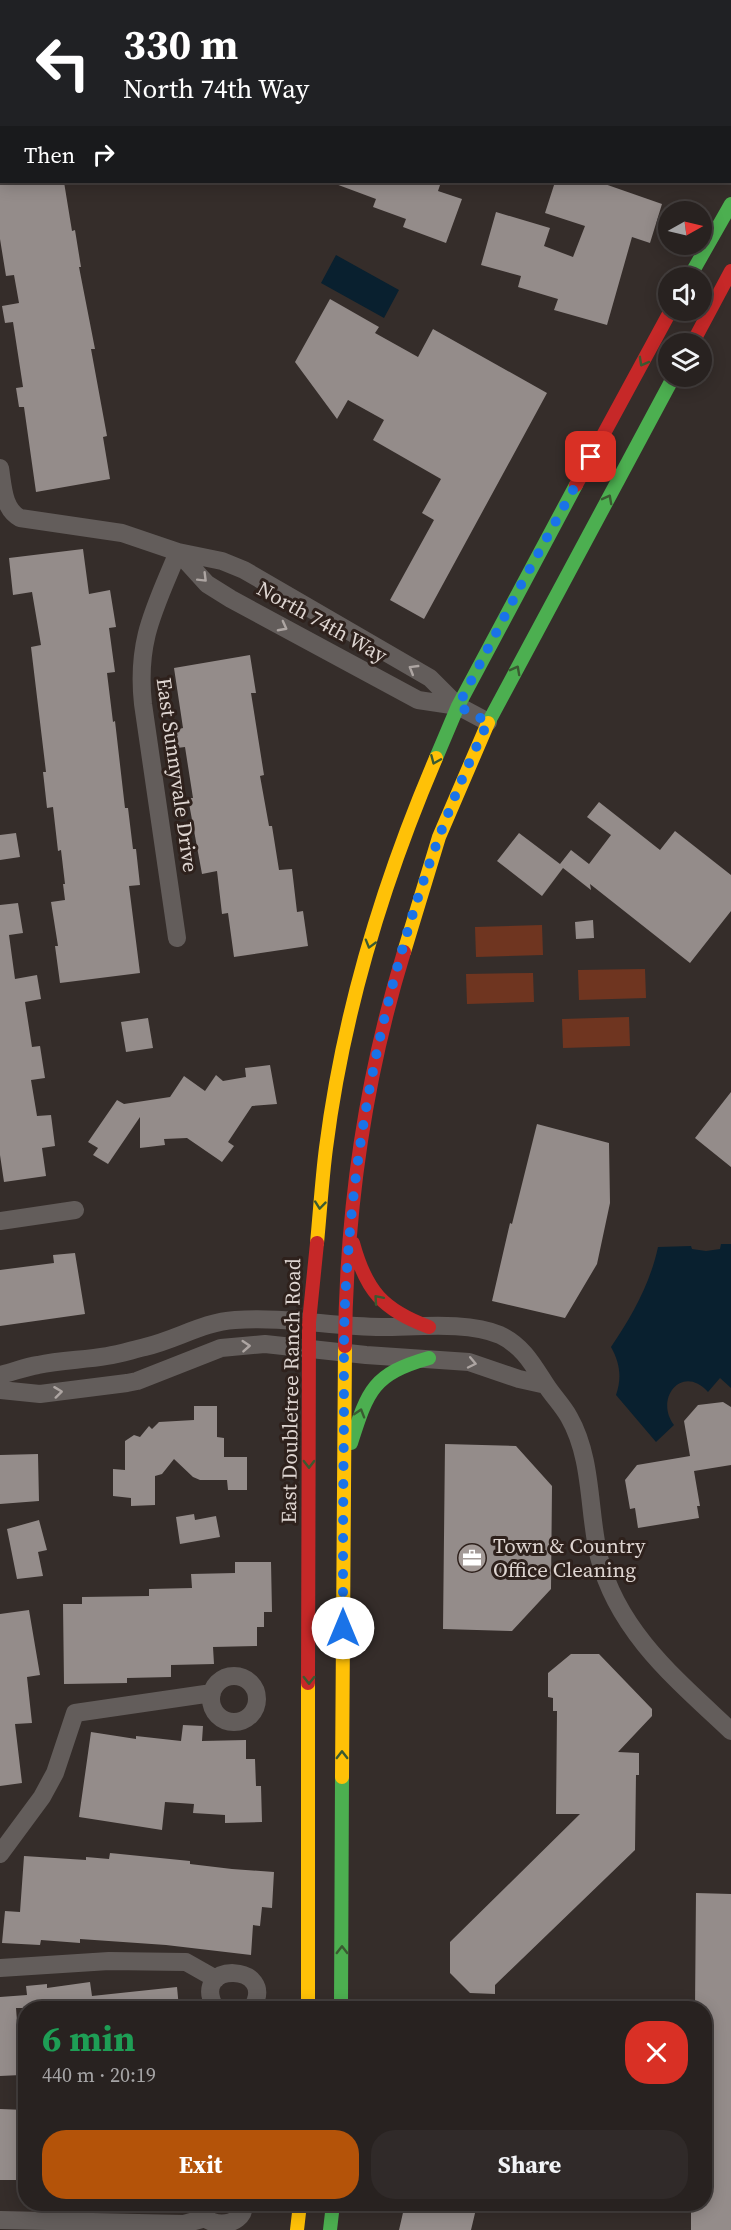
<!DOCTYPE html>
<meta charset="utf-8">
<style>
:root{--surface:#282220;--page:#302a29;--text:#f1f3f6;--muted:#a5a4a5;--line:#443f3e;--accent:#b45309}
body{margin:0;font-family:"Source Serif 4",serif;background:var(--page);color:var(--text);height:100vh;display:flex;flex-direction:column;font-size:22px;white-space:nowrap}
*{box-sizing:border-box;margin:0}
p{font-size:20px;color:var(--muted)}
.icon{flex:none;width:33px;height:33px;fill:none;stroke:currentColor;stroke-width:2;stroke-linecap:round;stroke-linejoin:round}
.map{position:relative;flex:1;overflow:hidden}
.drawer{position:absolute;left:18px;top:2001px;width:694px;height:210px;display:flex;flex-direction:column;background:var(--surface);border-radius:24px;box-shadow:0 3px 15px #0003,0 0 0 2px var(--line)}
.drawer>*{flex:none}
.banner{position:absolute;left:0px;top:0px;width:732px;height:183px;box-shadow:0 3px 15px #0003,0 0 0 2px var(--line);background:#202124;color:#fff;overflow:hidden}
.needle{width:39px;rotate:82deg}
.tools{position:absolute;left:658px;top:201px;display:grid;gap:12px}
.tools a{display:grid;place-items:center;width:54px;height:54px;border-radius:50%;background:var(--surface);box-shadow:0 3px 15px #0003,0 0 0 2px var(--line);font-size:30px}
.pin{position:absolute;display:grid;place-items:center;width:51px;height:51px;color:#fff;margin:-26px;border-radius:12px;box-shadow:0 3px 9px #0006}
.me{position:absolute;width:66px;margin:-33px;rotate:0deg;stroke-linejoin:round;filter:drop-shadow(0 0 4px #0008)}
.turn{display:flex;align-items:center;gap:21px;height:126px;padding:0 24px;font-size:27px}
.turn .icon{width:78px;height:78px;stroke-width:2.5}
.turn b{display:block;font-size:42px;line-height:51px}
.then{display:flex;align-items:center;height:57px;padding:0 24px;background:#0003;gap:12px;font-size:22px}
.round{display:grid;place-items:center;flex:none;width:63px;height:63px;border-radius:24px;background:var(--page)}
.overview{display:flex;align-items:center;justify-content:space-between;height:102px;padding:0 24px}
h1{font-size:36px;font-weight:700;line-height:45px;color:#1e9e55}
.primary-button{display:flex;gap:12px;margin-top:auto;padding:12px 24px}
.primary-button a{flex:1;height:69px;border-radius:24px;background:var(--accent);color:#fff;font-size:24px;font-weight:700;line-height:69px;text-align:center}
.primary-button a+a{background:var(--page);color:var(--text)}
.map>svg:first-child{display:block}
.green{fill:#6f3520}
.water{fill:#09202f}
.building{fill:#948c8a}
.lines{fill:none;stroke-linecap:round;stroke-linejoin:round}
.street{stroke:#635d5b;stroke-width:18}
.fast{stroke:#4caf50;stroke-width:14}
.slow{stroke:#ffc107;stroke-width:14}
.jam{stroke:#c62828;stroke-width:14}
.oneway{stroke:#3a5a31}
.oneway2{stroke:#ada5a2}
.route{stroke:#1a73e8;stroke-width:10;stroke-dasharray:0 18}
.labels{text-anchor:middle;stroke-width:6;stroke-linejoin:round;paint-order:stroke}
.street-label{font-size:21px;fill:#ded5d1;stroke:#2e211c}
.poi-label{font-size:21px;fill:#ded5d1;stroke:#2e211c;text-anchor:start}
</style>
<div class="map">
<svg width="731" height="2230" viewBox="0 0 731 2230">
<rect width="100%" height="100%" fill="#352d2a"/>
<path class="green" d="M542 925 543 955 476 957 475 927Z
M645 969 646 998 579 1000 578 970Z
M533 973 534 1002 467 1004 466 974Z
M629 1017 630 1046 563 1048 562 1019Z"/>
<path class="water" d="M336 255 399 290 384 318 321 283Z
M721 1244H731V1388L720 1378 708 1392C682 1363 654 1399 674 1425L656 1442 616 1395C622 1378 620 1363 611 1347 632 1316 650 1284 658 1247L691 1246 692 1249 706 1251 720 1249Z"/>
<path class="building" d="M0 182H64L72 231 75 230 81 267H79L95 349H91L107 436 103 437 110 479 36 492 24 407H19L16 388 23 387 13 322 5 323 2 306 19 303 14 275 6 276 0 239Z
M333 182H441L438 191 462 199 446 243 403 227 406 219 373 207 376 199 333 183Z
M555 182H599L662 204 650 243 632 237 607 325 554 310 558 299 518 287 521 276 481 265 496 212 550 228 544 246 573 257 585 226 545 213Z
M330 299 379 327 375 333 418 357 433 329 547 393 424 619 390 600 434 520 422 513 441 479 373 440 384 420 348 400 337 419 295 362Z
M83 549 89 594 110 590 116 627 109 628 115 672 107 673 113 722 115 721 125 808H128L133 849H136L140 885 129 886 140 973 60 983 55 946H58L51 902 65 900 63 884H65L61 850 58 851 53 807 47 808 43 772H46L31 647 41 645 32 592 13 595 9 558Z
M250 655 256 693H251L264 775 260 776 269 826H272L279 870 292 869 297 912 303 911 308 946 234 957 228 913 222 914 217 871 202 874 188 798H193L185 747 177 748 175 730 183 728 174 668Z
M599 802 660 850 675 831 731 875V911L690 963 590 884 591 890 563 868 542 896 497 861 519 833 560 864 571 850 589 864 611 835 587 817Z
M16 833 20 857 0 860V835Z
M18 903 23 933 9 935 15 979 37 975 41 999 25 1002 32 1047 40 1046 45 1078 31 1080 37 1116 51 1115 55 1146 42 1148 46 1176 4 1182 0 1155V905Z
M593 920 594 938 576 939 575 922Z
M148 1018 153 1048 126 1052 121 1022Z
M270 1065 277 1104 252 1106 228 1142 234 1146 222 1162 187 1138 164 1139 165 1145 140 1148V1117L108 1164 93 1155 98 1148 88 1142 117 1100 124 1104 170 1097 184 1076 205 1091 216 1075 223 1081 246 1077 245 1068Z
M731 1092V1167L695 1138Z
M537 1124 609 1143 610 1203 597 1264 565 1318 492 1301 510 1223 512 1224Z
M75 1253 85 1314 0 1326V1270L54 1263 53 1255Z
M723 1402 731 1407V1465L694 1471 700 1506H697L699 1518 638 1528 635 1508 630 1509 625 1480 637 1465 690 1456 684 1421 698 1405Z
M194 1406H217V1437L224 1438V1457H247V1490H228L227 1480H200L193 1477 174 1459 162 1474 155 1476V1505L131 1506V1498L113 1496V1469L125 1470V1441L134 1435 140 1437 149 1426 152 1429 159 1422 194 1420Z
M445 1444 516 1446 552 1486 551 1589 512 1631 443 1629Z
M38 1454 39 1501 0 1504V1455Z
M194 1514 195 1520 216 1516 220 1537 180 1544 176 1517Z
M39 1520 47 1550 38 1552 43 1576 17 1579 7 1529Z
M235 1562H271L272 1612H264V1627H257V1646L213 1647 214 1664 171 1665V1677L127 1678V1683L64 1684 63 1604H82V1597L149 1596V1589L192 1588 191 1574 235 1573Z
M29 1610 40 1675 27 1677 32 1723 15 1724 22 1783 0 1786V1614Z
M571 1654H599L652 1709V1716L618 1752 639 1753V1775H636L635 1850 495 1985V1994L470 1993 450 1973V1942L580 1814H556L557 1711H553V1698L548 1697V1673Z
M183 1725 203 1726 202 1741 246 1740V1759H255L256 1786H261L262 1822 225 1823V1815L193 1813 194 1804 165 1802 162 1830 79 1817 91 1732 136 1739V1736L181 1741Z
M110 1853 190 1861V1864L232 1869 274 1872 272 1908 262 1907 260 1926 253 1925 251 1955 166 1945 80 1939V1943L41 1940 40 1945 2 1943 5 1911 20 1912 24 1856 86 1860V1857L109 1859Z
M696 1893 731 1894V2230H691V2204H705V2008H695Z
M90 1982 92 1996 177 1987 179 2008H16L21 2075 0 2076V1997L27 1995 26 1986 47 1984V1988Z
M0 2109 26 2110V2160H19L18 2180H0Z
M405 2204H454L476 2209 471 2230H399Z"/>
<g class="lines">
<path class="street" d="M0 51 2 52
M0 468C3 486 3 509 20 518L122 533 178 552 222 561 244 570 430 678 458 706 488 722
M178 552 207 584 231 599 418 700 458 706
M177 938 143 704C136 640 155 608 178 552
M0 1221 75 1210
M0 1375C13 1372 25 1367 38 1365 61 1360 84 1360 107 1356 120 1354 132 1350 145 1347 176 1340 203 1322 235 1320 284 1316 333 1327 382 1327 417 1327 468 1321 500 1335 523 1346 533 1365 546 1385 553 1396 563 1406 569 1417 593 1459 588 1511 599 1557 618 1632 677 1680 731 1731
M0 1390 40 1394 127 1383 137 1381 221 1348 265 1344 366 1355 469 1362 519 1379 546 1385
M211 1699a23 23 0 1 1 46 0a23 23 0 1 1-46 0Z
M0 1854 42 1797 55 1773 75 1713 212 1693
M0 1968 109 1961 186 1962 216 1979
M215 2008C189 1959 279 1964 252 2008
M198 2204C199 2230 245 2230 244 2204
M0 2220 184 2224 202 2219"/>
<path class="fast" d="M689 278 731 204
M488 723 674 376
M436 758 458 706 576 485
M351 1443C368 1390 373 1374 429 1358
M341 2008 342 1777
M330 2230 333 2204"/>
<path class="slow" d="M666 0 669 2
M404 952 439 837 488 723
M317 1243C320 1212 322 1179 326 1148 343 1014 383 882 436 758
M342 1777 345 1346
M308 2008V1683
M297 2230 300 2204"/>
<path class="jam" d="M721 0 725 2
M730 34H731
M692 344 731 271
M576 485 671 310
M353 1243C366 1291 383 1310 429 1327
M345 1346C346 1213 365 1079 404 952
M308 1683 309 1322 317 1243"/>
</g>
<defs><path id="oneway-chevron" d="M-2-3.5L2.5 0L-2 3.5" fill="none" stroke-width="1.6" stroke-linecap="round" stroke-linejoin="round" transform="scale(1.5)"/></defs>
<g class="oneway">
<use href="#oneway-chevron" transform="translate(643 362) rotate(119)"/>
<use href="#oneway-chevron" transform="translate(608 499) rotate(-62)"/>
<use href="#oneway-chevron" transform="translate(516 670) rotate(-62)"/>
<use href="#oneway-chevron" transform="translate(435 760) rotate(113)"/>
<use href="#oneway-chevron" transform="translate(370 944) rotate(106)"/>
<use href="#oneway-chevron" transform="translate(320 1205) rotate(96)"/>
<use href="#oneway-chevron" transform="translate(378 1299) rotate(-131)"/>
<use href="#oneway-chevron" transform="translate(360 1413) rotate(-73)"/>
<use href="#oneway-chevron" transform="translate(309 1464) rotate(90)"/>
<use href="#oneway-chevron" transform="translate(309 1680) rotate(90)"/>
<use href="#oneway-chevron" transform="translate(342 1755) rotate(-90)"/>
<use href="#oneway-chevron" transform="translate(342 1950) rotate(-90)"/>
</g>
<g class="oneway2">
<use href="#oneway-chevron" transform="translate(203 578) rotate(45)"/>
<use href="#oneway-chevron" transform="translate(283 627) rotate(28)"/>
<use href="#oneway-chevron" transform="translate(413 669) rotate(-149)"/>
<use href="#oneway-chevron" transform="translate(246 1346) rotate(-4)"/>
<use href="#oneway-chevron" transform="translate(472 1363) rotate(12)"/>
<use href="#oneway-chevron" transform="translate(58 1392) rotate(-7)"/>
</g>
<g class="lines">
<path class="route" d="M343 1628C343 1560 343 1491 344 1423 344 1372 343 1320 347 1269 359 1083 407 890 488 722L458 706 522 583 591 457"/>
</g>
<defs>
<g id="office-disc" transform="scale(1.5)"><circle r="9.5" fill="#a39a97" stroke="#2e211c"/><path d="M-6-3h4V-5.5h4V-3h4V5H-6ZM-1-4.5V-3h2v-1.5ZM-6 0V1H6V0Z" fill="#fff"/></g>
</defs>
<g fill-rule="evenodd">
<use href="#office-disc" x="472" y="1558"/>
</g>
<g class="labels">
<g class="street-label">
<text transform="translate(322 622) rotate(29)" y="7">North 74th Way</text>
<text transform="translate(177 775) rotate(82)" y="7">East Sunnyvale Drive</text>
<text transform="translate(291 1391) rotate(-89)" y="7">East Doubletree Ranch Road</text>
</g>
<g class="poi-label">
<text x="493" y="1553">Town &amp; Country<tspan x="493" dy="24">Office Cleaning</tspan></text>
</g>
</g>
</svg>
<div class="tools">
<a><svg class="needle" viewBox="-14 -14 28 28"><path d="M0-13l5 13h-10z" fill="#e53935"/><path d="M0 13l5-13h-10z" fill="#a5a4a5"/></svg></a>
<a><svg class="icon" aria-label="sound" viewBox="0 0 24 24"><path d="M4 9h4l5-4v14l-5-4H4zM17 9q2 3 0 6"/></svg></a>
<a><svg class="icon" aria-label="layers" viewBox="0 0 24 24"><path d="M12 4l9 5-9 5-9-5zM3 14l9 5 9-5"/></svg></a>
</div>
<div class="pin" style="left:591px;top:457px;background:#d93025"><svg class="icon" aria-label="arrive" viewBox="0 0 24 24"><path d="M6 21V4h12l-3 4 3 4H6"/></svg></div>
<svg class="me" style="left:343px;top:1628px" viewBox="-20 -20 40 40"><circle r="19" fill="#fff"/><path d="M0-13L10 11 0 6-10 11z" fill="#1a73e8"/></svg>
<div class="banner">
<div class="turn"><svg class="icon" aria-label="left" viewBox="0 0 24 24"><path d="M17 20v-9H6M10 6l-5 5 5 5"/></svg><div><b>330 m</b>North 74th Way</div></div>
<div class="then">Then<svg class="icon" aria-label="right" viewBox="0 0 24 24"><path d="M7 20v-9h11M14 6l5 5-5 5"/></svg></div>
</div>
<section class="drawer">
<div class="overview"><div><h1>6 min</h1><p>440 m · 20:19</p></div><a class="round" style="background:#d93025;color:#fff"><svg class="icon" aria-label="close" viewBox="0 0 24 24"><path d="M6 6l12 12M18 6L6 18"/></svg></a></div>
<div class="primary-button"><a>Exit</a><a>Share</a></div>
</section>
</div>
